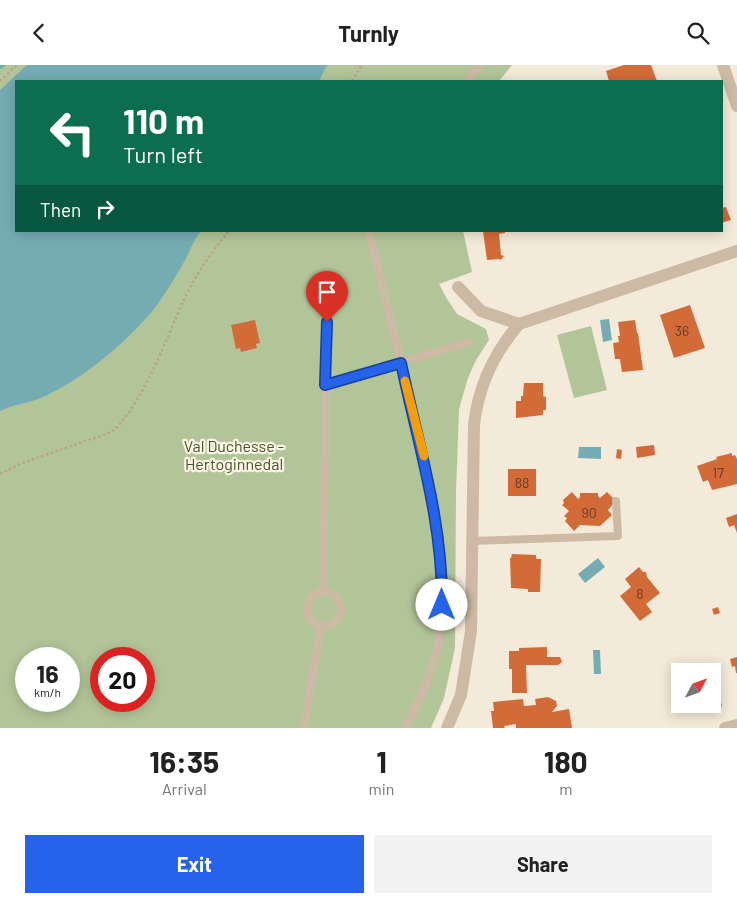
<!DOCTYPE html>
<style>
:root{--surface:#fff;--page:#f2f2f2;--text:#222;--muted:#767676;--accent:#2563eb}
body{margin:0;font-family:Barlow,sans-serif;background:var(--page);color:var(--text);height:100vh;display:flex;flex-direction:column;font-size:19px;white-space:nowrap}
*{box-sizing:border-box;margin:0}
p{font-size:16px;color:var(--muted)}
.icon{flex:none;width:28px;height:28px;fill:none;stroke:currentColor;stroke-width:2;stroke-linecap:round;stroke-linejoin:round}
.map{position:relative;height:663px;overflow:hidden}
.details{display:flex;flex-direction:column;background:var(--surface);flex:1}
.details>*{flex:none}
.hud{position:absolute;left:15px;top:15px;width:708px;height:152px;border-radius:0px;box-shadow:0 2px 12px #0003;background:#0b6e4f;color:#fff;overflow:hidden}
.needle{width:32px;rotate:49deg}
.controls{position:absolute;left:671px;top:598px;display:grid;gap:10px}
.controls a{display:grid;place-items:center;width:50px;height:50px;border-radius:0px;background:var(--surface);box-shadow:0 2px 12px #0003;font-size:25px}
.speed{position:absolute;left:15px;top:582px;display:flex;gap:10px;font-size:25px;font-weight:700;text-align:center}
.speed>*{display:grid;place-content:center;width:65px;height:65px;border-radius:50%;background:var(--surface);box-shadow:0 2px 12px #0003;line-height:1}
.speed small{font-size:12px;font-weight:400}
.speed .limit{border:8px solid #d22;background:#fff;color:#111}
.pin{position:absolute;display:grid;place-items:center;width:42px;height:42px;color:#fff;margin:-51px -21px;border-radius:50% 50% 50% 0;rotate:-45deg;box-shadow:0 0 5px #0007}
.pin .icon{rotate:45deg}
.me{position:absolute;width:55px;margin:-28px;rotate:0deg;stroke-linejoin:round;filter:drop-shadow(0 0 4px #0008)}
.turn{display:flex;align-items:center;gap:18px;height:105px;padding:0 25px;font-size:22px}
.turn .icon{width:65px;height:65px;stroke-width:2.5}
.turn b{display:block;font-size:35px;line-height:42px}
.then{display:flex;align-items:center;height:48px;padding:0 25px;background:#0003;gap:10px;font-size:19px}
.eta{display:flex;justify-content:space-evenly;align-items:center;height:85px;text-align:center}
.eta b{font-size:30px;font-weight:700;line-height:35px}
.cta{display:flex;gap:10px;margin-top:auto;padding:10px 25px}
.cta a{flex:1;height:58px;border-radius:0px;background:var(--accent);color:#fff;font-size:20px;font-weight:700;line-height:58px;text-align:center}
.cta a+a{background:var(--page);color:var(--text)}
header{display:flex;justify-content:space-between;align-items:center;height:65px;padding:0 25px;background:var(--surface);font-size:22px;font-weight:700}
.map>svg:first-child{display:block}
.green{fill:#b2c598;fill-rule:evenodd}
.water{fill:#75acb4}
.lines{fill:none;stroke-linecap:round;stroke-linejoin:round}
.stream{stroke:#75acb4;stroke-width:4.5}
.building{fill:#d36b39}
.path{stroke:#b9a48e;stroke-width:2.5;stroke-dasharray:2.5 2.5;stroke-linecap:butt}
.lane{stroke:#cdbaa4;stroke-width:8}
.street{stroke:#cdbaa4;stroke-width:12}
.route-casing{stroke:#184099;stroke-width:12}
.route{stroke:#2563eb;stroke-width:9}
.slow{stroke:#f59e0b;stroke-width:9}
.labels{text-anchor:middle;stroke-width:4.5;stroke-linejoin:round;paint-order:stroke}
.number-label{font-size:14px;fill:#5f3c2b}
.park-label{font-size:16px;fill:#435927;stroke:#fbf3e6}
</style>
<header><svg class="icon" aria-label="back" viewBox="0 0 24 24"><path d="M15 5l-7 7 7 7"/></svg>Turnly<svg class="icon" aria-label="search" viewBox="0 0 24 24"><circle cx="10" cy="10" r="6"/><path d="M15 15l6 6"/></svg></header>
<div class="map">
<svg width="737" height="663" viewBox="0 0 737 663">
<rect width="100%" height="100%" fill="#f4ead9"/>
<path class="green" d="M0 0H512L499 16H16V166H463L472 207 439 219 447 234 457 249 486 264 489 275 476 295 468 313 459 344 456 427 455 583 444 633 431 663H0ZM26 594H69V636H26ZM101 594H144V636H101Z
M591 261 607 325 574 333 557 270Z"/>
<path class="water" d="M27 0H327L319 16H16V166H201C193 176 189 188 183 199 174 214 164 231 154 244 126 278 83 314 43 332 30 338 14 339 0 346V25Z
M609 254 612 275 603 277 600 255Z
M579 382H601V394L578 393Z
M598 493 605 502 585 518 578 509Z
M593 585H600L601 609H594Z"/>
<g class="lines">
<path class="stream" d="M0 2 3 0"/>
</g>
<path class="building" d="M624 0H651L657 16H609L606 6Z
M726 142 731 155 721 158V143Z
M483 166H505V168L499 169 501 190 504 191 501 195 499 194 487 195Z
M690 240 705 283 674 293 660 250Z
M255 255 260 278 256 279 257 283 241 287 240 283 236 284 231 260Z
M635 255 637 268H638L643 305 622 307 620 294H615L613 278 619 277 618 271H620L618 257Z
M524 318H543V331L546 332V345H543V350L516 353V336H521V331H523Z
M654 380 655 390 637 393 636 382Z
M617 384 622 385 621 394 616 393Z
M732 388V391L735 390 737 394V419L712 425 708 415 703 417 697 401 717 394 716 392Z
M508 404H536V431H508Z
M572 427 578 434 580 432V428H598V431L600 433 607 427 616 436 608 445 612 450 600 461 580 460 574 466 565 456 567 453 564 451 569 446 562 440 564 438 563 435Z
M737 449V468L734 460 729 462 726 453Z
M512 489 536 490V494H541L540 527H528V524L511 523 510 493H511Z
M639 502 643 507H646L647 512 660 528 646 539 652 547 640 556 620 531 631 522 625 514Z
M718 542 720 548 714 550 712 544Z
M547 582V592H560L562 597 558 600H526L527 628H512V604H509V586H519V583Z
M737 592V608H736L735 601 732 602 730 594Z
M719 606 720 613 716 614 722 641 710 644 709 641 688 646 686 639H712V608Z
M548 632 556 636 557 641 552 647 569 644 572 663H516V659L504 661 505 663H493L491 646H494L493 637 523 634 524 641 536 640 535 634Z"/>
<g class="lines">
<path class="path" d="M0 16 17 0
M352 16 362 0
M0 409 22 398 111 367C121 360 126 351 133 341 154 309 167 272 183 237 195 211 210 188 229 166"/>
<path class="lane" d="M467 16 480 0
M369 166 425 397 437 466 442 511V554L437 588 426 619 406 663
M325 320 469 277
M471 476 618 471 616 436
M307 544a17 17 0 1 1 34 0a17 17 0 1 1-34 0Z
M323 528 327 257
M304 663 321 560"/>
<path class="street" d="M723 0 737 41
M458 222 481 246 519 259
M447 663 461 630 471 566 474 360C478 323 494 288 519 259L737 186
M725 663 737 660"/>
</g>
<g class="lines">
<g class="route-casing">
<path id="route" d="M327 257 325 320 401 298C418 379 443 456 442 540"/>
</g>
<use href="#route" class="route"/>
<path class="slow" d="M405 316 424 391"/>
</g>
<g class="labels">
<g class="number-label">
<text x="682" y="271">36</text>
<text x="718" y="413">17</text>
<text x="522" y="423">88</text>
<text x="589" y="453">90</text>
<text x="640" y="534">8</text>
</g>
<g class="park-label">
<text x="234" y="387">Val Duchesse -<tspan x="234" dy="18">Hertoginnedal</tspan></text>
</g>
</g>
</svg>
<div class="controls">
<a><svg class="needle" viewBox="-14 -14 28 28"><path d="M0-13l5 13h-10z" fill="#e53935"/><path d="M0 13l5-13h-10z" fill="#767676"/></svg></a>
</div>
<div class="speed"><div>16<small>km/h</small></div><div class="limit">20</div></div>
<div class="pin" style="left:327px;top:257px;background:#d93025"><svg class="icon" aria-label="arrive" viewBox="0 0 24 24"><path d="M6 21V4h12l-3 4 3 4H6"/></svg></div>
<svg class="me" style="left:442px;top:540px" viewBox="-20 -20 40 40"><circle r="19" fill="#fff"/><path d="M0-13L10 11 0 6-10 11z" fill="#2563eb"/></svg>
<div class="hud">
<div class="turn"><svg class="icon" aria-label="left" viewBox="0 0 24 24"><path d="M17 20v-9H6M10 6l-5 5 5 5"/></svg><div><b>110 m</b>Turn left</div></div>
<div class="then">Then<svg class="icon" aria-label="right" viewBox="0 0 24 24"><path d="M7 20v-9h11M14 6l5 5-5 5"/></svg></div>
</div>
</div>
<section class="details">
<div class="eta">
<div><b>16:35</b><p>Arrival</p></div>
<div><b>1</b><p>min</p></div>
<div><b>180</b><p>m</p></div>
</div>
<div class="cta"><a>Exit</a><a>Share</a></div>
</section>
